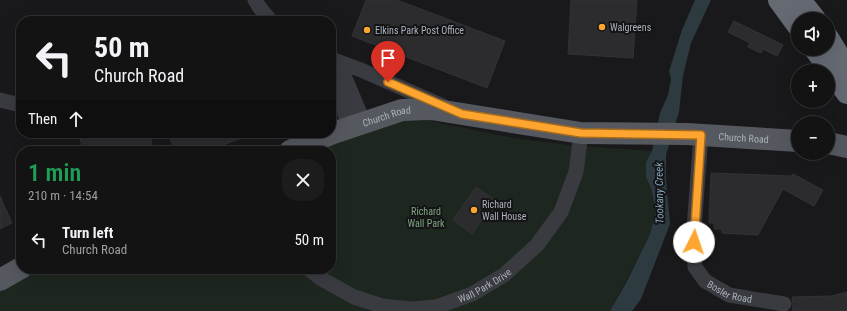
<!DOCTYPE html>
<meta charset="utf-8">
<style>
:root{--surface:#131314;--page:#1c1c1d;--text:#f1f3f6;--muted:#9d9ea0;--line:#323234}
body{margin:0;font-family:"Roboto Condensed",sans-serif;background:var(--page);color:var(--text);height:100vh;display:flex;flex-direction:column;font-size:15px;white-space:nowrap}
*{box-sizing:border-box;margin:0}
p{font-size:13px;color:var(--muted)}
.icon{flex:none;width:22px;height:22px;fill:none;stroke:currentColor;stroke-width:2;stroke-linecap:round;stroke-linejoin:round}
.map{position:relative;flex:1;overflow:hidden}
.panel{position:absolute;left:16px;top:146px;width:320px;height:128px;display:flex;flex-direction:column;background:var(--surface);border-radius:16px;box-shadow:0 4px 16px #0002,0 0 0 1px var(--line)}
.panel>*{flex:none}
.top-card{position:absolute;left:16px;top:16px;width:320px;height:122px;border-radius:16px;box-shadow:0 4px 16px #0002,0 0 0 1px var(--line);background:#131314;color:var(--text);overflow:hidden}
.buttons{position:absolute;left:791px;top:12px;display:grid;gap:8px}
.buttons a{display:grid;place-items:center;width:44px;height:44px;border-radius:50%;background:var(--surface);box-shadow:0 4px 16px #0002,0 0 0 1px var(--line);font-size:20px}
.pin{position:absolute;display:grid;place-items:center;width:34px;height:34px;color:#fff;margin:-41px -17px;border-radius:50% 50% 50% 0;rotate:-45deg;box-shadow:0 0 4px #0007}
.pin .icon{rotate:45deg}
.me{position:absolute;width:44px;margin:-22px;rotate:4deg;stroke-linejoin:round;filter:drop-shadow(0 0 3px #0008)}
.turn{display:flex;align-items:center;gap:14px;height:84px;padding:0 12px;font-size:18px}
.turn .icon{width:52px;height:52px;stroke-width:2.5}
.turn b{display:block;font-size:28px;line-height:34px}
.then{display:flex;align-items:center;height:38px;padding:0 12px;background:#0003;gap:8px;font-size:15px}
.round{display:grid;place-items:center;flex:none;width:42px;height:42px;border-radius:16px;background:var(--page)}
.summary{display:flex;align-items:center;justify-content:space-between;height:68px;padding:0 12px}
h1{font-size:24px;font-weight:600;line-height:30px;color:#1e9e55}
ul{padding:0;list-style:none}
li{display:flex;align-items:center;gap:12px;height:52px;padding:0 12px}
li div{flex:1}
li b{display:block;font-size:15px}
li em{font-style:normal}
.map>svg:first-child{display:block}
.green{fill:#1e271f}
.water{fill:#2d3a40}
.building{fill:#2c2c2f;stroke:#323337}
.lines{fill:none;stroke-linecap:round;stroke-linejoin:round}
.street{stroke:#393b40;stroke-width:15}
.primary{stroke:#55585f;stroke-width:22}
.highway{stroke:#656972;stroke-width:22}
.route-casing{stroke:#a46b1f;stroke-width:10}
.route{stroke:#fda52f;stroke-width:7}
.poi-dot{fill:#fda52f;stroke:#141416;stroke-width:1.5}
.labels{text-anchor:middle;stroke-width:4;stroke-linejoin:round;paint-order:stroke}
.poi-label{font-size:10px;fill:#aab1bb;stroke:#141416;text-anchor:start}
.street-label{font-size:10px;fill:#aab1bb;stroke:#141416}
.park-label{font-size:10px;fill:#81a780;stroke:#141416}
.water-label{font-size:11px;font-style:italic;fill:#80a3b8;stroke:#141416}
</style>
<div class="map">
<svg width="847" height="311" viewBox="0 0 847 311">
<rect width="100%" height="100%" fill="#19191b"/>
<path class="green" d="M406 121H430L514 138 568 145 652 151 646 162V177L651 188 656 211 650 234 612 308 610 311H0V290L35 269H331V151H314L384 125Z"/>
<path class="water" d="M695 0H711L691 43 683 76 679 112 666 155V179L670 224 641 299 632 311H610L627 281 650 234 656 211 651 188 646 177V162L652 151 660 113 668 95 671 79 669 71 682 30Z"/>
<path class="building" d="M366 0H397L505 41 487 88 352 36Z
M571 0H637L633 58 568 54Z
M734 21 783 45 777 56 763 49 761 53 748 47 750 43 728 32Z
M79 133H150L153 151H83Z
M168 133H184L185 137 194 133 252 134 207 151H175Z
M711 173 792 176 793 174 823 190 814 206 783 189 758 235 722 233V229H714V223H709Z
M476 187 495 200 472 234 453 220Z
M0 196 12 223 0 229Z
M847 292V311H792L793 305 792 297 832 296Z"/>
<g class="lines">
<g class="street">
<path d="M255 0 260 8 271 21"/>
<path d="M331 59 361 70 443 106"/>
<path d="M331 64 342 71 364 123"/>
<path d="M331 75 338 91 349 128"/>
<path d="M0 100 21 105"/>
<path id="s1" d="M701 135 693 242 695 267 705 281 729 295 784 304"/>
<path id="s2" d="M309 269 320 278 354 297 382 306 411 309 436 307 472 294 504 275 537 245 561 212 576 172 581 133"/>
</g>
<g class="primary">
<path d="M828 143 847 147"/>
<path id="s3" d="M290 151 333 133 402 110 431 109 581 133 687 134 798 141"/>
<path d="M0 280 21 268"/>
</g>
<path class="highway" d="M779 0 798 26
M800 0 815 19
M828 38 847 69
M815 49 847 93"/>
</g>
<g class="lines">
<g class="route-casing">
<path id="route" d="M388 82 462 114 581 133 701 135 694 242"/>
</g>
<use href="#route" class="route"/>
</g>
<g class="poi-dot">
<circle cx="602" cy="27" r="4"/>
<circle cx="367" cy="30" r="4"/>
<circle cx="474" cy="210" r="4"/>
</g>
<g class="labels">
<g class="poi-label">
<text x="610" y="31">Walgreens</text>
<text x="375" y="34">Elkins Park Post Office</text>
<text x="482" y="208">Richard<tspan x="482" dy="12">Wall House</tspan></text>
</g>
<g class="street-label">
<text dy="4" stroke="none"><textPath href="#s3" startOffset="103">Church Road</textPath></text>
<text dy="4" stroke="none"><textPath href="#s3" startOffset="463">Church Road</textPath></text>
<text dy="4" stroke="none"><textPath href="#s2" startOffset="190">Wall Park Drive</textPath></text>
<text dy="4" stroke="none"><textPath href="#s1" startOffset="177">Bosler Road</textPath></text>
</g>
<g class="park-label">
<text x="426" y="215">Richard<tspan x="426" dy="12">Wall Park</tspan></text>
</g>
<g class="water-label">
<text transform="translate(659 193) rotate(-91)" y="4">Tookany Creek</text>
</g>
</g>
</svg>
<div class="buttons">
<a><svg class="icon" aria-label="sound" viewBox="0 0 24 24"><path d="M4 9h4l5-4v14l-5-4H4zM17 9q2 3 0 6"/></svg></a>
<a>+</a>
<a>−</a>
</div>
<div class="pin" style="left:388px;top:82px;background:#d93025"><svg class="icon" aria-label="arrive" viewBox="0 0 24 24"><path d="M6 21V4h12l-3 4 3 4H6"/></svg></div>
<svg class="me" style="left:694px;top:242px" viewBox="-20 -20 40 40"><circle r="19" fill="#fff"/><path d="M0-13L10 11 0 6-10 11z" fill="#fda52f"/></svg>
<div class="top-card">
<div class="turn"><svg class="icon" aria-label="left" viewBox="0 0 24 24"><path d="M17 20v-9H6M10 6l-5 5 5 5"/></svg><div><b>50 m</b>Church Road</div></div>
<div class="then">Then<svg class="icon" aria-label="ahead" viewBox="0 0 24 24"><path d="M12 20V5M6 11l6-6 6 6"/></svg></div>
</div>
<section class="panel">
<div class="summary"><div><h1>1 min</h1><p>210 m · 14:54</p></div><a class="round"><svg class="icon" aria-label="close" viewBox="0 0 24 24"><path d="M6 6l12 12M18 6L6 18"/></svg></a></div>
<ul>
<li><svg class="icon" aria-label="left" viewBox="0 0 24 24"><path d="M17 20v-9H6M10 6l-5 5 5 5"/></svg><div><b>Turn left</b><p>Church Road</p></div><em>50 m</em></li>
</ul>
</section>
</div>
